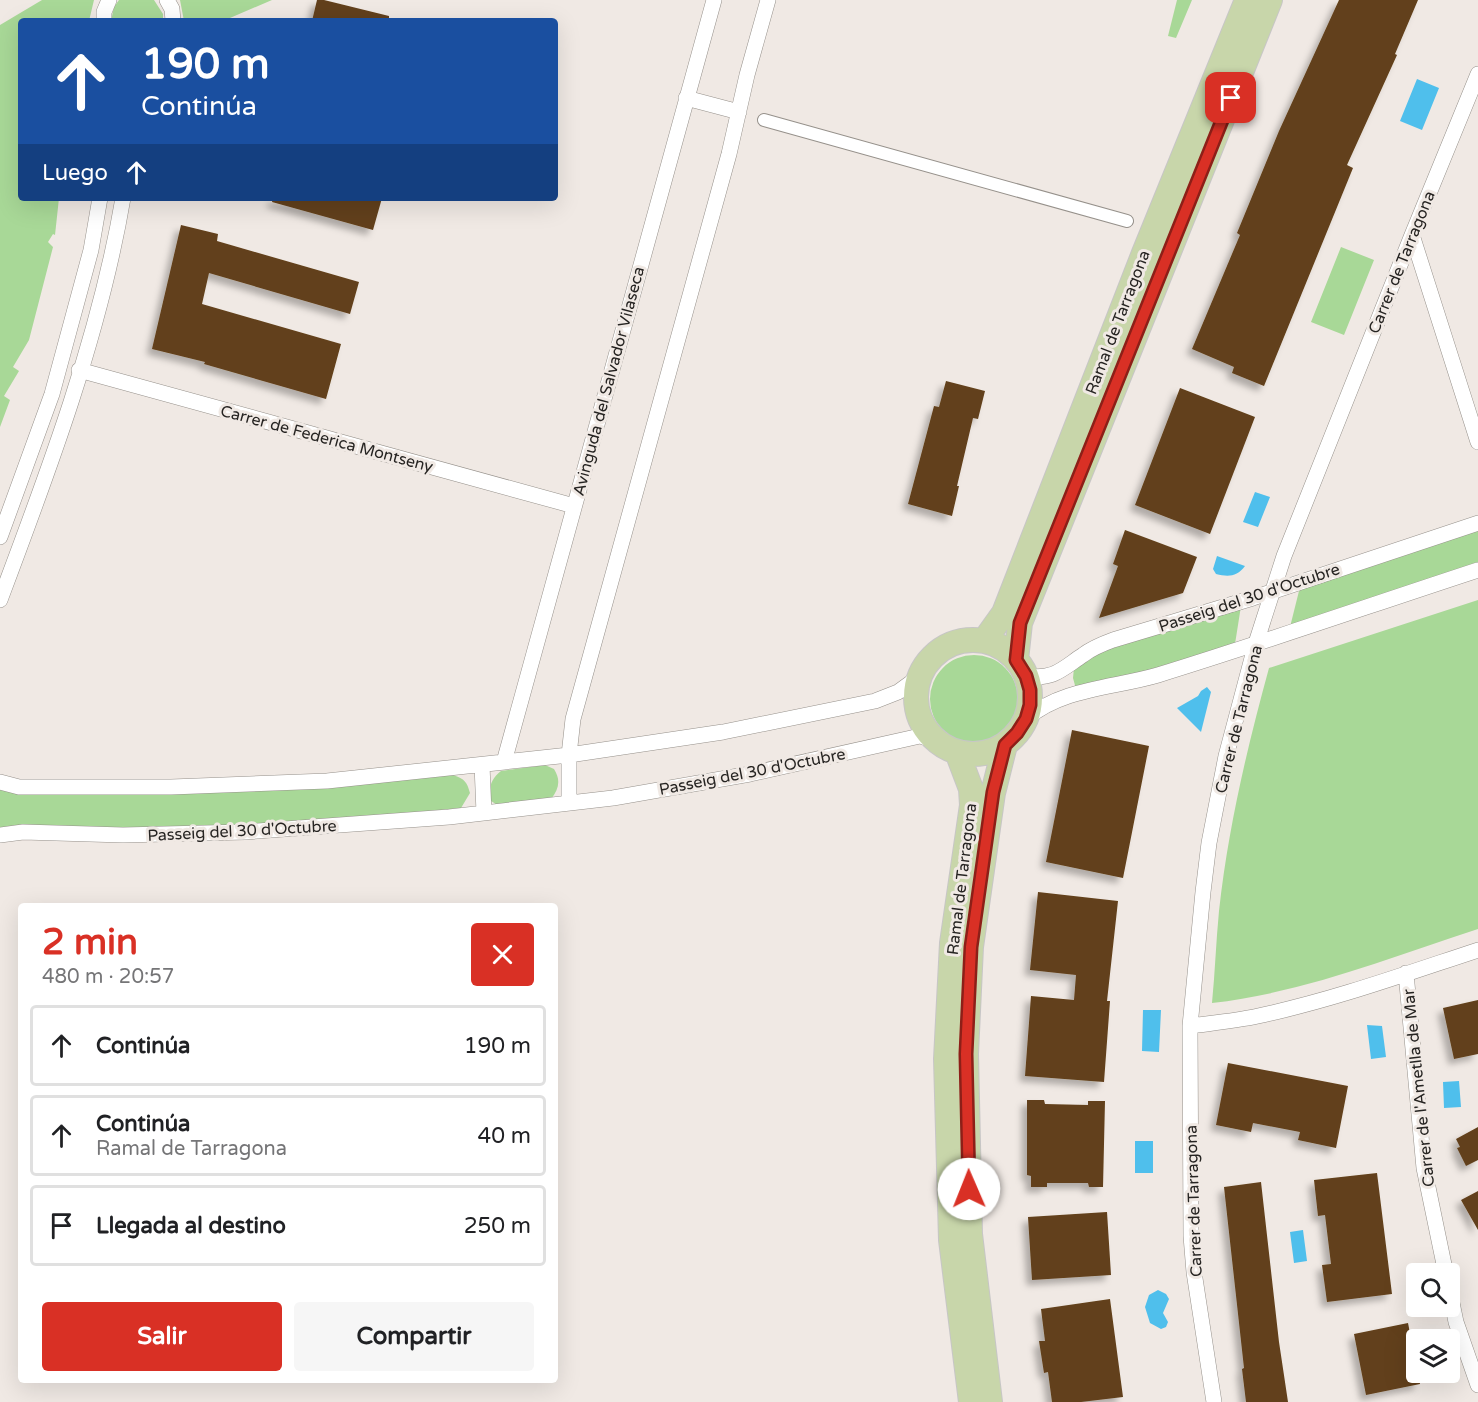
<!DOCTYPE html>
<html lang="es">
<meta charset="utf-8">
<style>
:root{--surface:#fff;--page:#f6f6f6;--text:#202124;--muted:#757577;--line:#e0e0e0;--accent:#d93025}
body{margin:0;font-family:"Varela Round",sans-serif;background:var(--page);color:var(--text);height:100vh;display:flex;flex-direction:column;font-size:22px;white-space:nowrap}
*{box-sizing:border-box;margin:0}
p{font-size:20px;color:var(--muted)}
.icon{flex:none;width:33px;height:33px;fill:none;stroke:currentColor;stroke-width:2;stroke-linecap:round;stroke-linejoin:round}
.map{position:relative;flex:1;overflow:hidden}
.side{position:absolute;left:18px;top:903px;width:540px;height:480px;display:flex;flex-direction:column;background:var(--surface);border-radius:6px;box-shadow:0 6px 24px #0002}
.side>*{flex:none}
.guide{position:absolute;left:18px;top:18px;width:540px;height:183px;border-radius:6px;box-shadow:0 6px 24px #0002;background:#1a4fa0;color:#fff;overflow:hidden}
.controls{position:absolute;left:1406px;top:1263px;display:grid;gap:12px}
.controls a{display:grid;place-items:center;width:54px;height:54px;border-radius:6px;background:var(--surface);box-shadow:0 6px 24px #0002;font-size:30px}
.pin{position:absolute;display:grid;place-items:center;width:51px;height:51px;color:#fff;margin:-26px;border-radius:12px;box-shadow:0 3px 9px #0006}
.me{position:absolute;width:66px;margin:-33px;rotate:359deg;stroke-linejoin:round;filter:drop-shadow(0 0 4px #0008)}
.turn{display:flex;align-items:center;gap:21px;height:126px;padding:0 24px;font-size:27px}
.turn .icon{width:78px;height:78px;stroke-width:2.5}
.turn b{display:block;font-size:42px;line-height:51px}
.then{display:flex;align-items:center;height:57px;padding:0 24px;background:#0003;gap:12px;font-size:22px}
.round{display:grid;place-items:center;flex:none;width:63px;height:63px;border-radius:6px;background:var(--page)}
.head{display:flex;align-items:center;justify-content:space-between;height:102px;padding:0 24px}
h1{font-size:36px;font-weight:800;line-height:45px;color:var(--accent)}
.primary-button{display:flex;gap:12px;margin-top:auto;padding:12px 24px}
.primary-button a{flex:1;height:69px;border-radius:6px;background:var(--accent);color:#fff;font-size:24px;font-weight:800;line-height:69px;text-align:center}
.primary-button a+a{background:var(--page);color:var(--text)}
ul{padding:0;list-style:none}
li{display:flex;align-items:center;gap:18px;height:81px;margin:0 12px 9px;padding:0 12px;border:3px solid var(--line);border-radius:6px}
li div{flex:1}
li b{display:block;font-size:22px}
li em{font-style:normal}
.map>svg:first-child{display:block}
.green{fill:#a8d897}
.water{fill:#4fbfec}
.building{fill:#62401a;filter:url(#shadow)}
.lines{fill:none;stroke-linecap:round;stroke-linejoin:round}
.pedestrian-casing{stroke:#96918b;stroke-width:14}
.minor-casing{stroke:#96918b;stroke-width:16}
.primary-casing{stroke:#c7c6c6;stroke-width:26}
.pedestrian{stroke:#fff;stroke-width:12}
.minor{stroke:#fff;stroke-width:15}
.primary{stroke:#c8d6aa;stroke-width:24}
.route-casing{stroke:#8d1f18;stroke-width:15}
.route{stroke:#d93025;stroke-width:10}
.labels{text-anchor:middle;stroke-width:6;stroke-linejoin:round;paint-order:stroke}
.street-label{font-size:16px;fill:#262422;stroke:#f0e9e4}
</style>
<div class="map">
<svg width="1478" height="1402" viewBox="0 0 1478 1402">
<defs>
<filter id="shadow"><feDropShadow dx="-5.5" dy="5.5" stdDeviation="3" flood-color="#0004"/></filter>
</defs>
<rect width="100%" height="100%" fill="#f0e9e4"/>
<path class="green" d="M42 0H94L89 21H21V198H59L55 235 53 234 48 242 53 247 29 340 13 367 19 371 4 396 10 400 0 427V25Z
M119 0H154L163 14V21H111L114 7Z
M180 0H272L223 21H184Z
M1177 0H1192L1176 38 1168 36Z
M1341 247 1374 260 1344 335 1311 322Z
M1478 528V566L1290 627 1300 587Z
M1478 600V929C1391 957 1303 993 1212 1003 1215 972 1216 942 1219 911 1228 829 1247 748 1269 668Z
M1241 606 1235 644 1153 670 1076 689 1073 678 1074 668 1098 651Z
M930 699a44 44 0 1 1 88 0a44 44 0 1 1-88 0Z
M545 765 554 769C561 780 559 789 551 799L499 806 491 801C488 787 491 779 501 771Z
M453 775C465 779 467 782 470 793L461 808 288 825 0 832V788L356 784Z"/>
<path class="water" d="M1417 79 1439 88 1422 130 1400 121Z
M1255 492 1270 497 1258 527 1243 522Z
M1217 556 1245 566C1237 577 1228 577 1216 574L1213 569Z
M1207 687 1211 692 1201 732 1177 708 1198 696 1201 691Z
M1143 1010H1161L1159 1052 1142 1051Z
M1367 1025 1382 1026 1386 1057 1371 1059Z
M1459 1081 1461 1107 1444 1108 1443 1082Z
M1135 1141H1153V1173H1135Z
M1303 1230 1307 1261 1294 1263 1290 1232Z
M1158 1290 1166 1294 1169 1299 1163 1313 1168 1322 1166 1327 1161 1329 1150 1323 1145 1307 1149 1295Z"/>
<path class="building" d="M317 0H324L389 16V21H312Z
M1339 0H1418L1395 54 1397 55 1347 165 1353 168 1264 386 1232 373 1234 367 1192 349 1240 235 1237 233 1279 131Z
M273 198H382L373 230 272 202Z
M181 225 218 234 217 241 359 282 350 314 209 273 202 304 341 344 326 399 204 364 205 362 152 349Z
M946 381 985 391 978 419 973 418 957 486H959L952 516 908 504 934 406 939 407Z
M1180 388 1255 417 1210 534 1135 505Z
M1125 530 1197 557 1183 593 1099 618 1118 566 1113 564Z
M1072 730 1149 746 1123 878 1046 862Z
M1038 892 1118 901 1107 1001H1110L1104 1082 1025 1076 1031 996 1074 1000 1076 975 1030 970Z
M1478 1000V1054L1454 1059 1443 1008Z
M1228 1063 1348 1086 1336 1148 1298 1140 1300 1132 1253 1123 1251 1132 1216 1125Z
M1027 1100H1044L1045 1104 1088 1105V1101H1105L1103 1187H1089L1088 1183H1047V1187H1031V1176L1027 1175Z
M1478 1127V1160L1466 1166 1457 1148 1460 1147 1456 1139Z
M1377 1173 1392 1294 1327 1302 1322 1265 1331 1264 1325 1215 1318 1216 1314 1180Z
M1261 1182 1279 1342 1288 1402H1246L1242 1369 1244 1368 1224 1187Z
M1478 1191V1230L1461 1200Z
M1107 1212 1111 1275 1032 1280 1028 1217Z
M1110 1299 1123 1397 1081 1402H1052L1048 1372 1044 1373 1039 1341H1045L1041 1309Z
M1408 1323 1420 1384 1366 1395 1354 1334Z"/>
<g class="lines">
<g class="pedestrian-casing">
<path id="pedestrian" d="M764 120 1127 221"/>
</g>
<g class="minor-casing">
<path id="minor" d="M167 0 172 9 173 21
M104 21V12L109 0
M686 98 739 112
M1412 235 1478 442
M79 370 574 506
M0 537 52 394 91 250 100 198
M0 600C49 470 100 334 123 198
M1026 676C1054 680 1062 669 1083 655 1092 648 1102 644 1113 640L1253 598 1478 523
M1026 719C1062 688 1114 688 1158 675 1265 642 1371 605 1478 570
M504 762 714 0
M482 765 484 813
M0 782 19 787H171L327 781 569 755 723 732 875 701 898 692 920 676
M569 803V755L573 719 729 154 747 75 768 0
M0 835 23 832 123 835 245 832 449 817 613 798 750 774 920 736 935 740
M1406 973 1424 1168 1446 1274
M1190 1026C1212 1023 1235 1021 1258 1016 1333 1000 1405 974 1478 950
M1449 1288 1456 1322 1478 1385
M1214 1402 1194 1272 1191 1236 1190 1026 1203 892 1209 843 1226 756 1256 643 1284 556 1412 235 1478 74"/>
</g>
<g class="primary-casing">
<path id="primary" d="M916 697a57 57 0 1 1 114 0a57 57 0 1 1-114 0Z
M984 641 1004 613 1144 253 1247 0
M1016 660 1020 623 1270 0
M957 752 971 789 972 805 952 943 946 1059 951 1240 971 1402
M990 1402 970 1234 966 1054 971 947 993 793 1005 745"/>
</g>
<use href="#pedestrian" class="pedestrian"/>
<use href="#minor" class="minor"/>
<use href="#primary" class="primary"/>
</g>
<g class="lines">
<g class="route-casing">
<path id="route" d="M969 1189 966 1054 971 947 993 792 1005 745 1017 733 1026 719 1030 705V690L1026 676 1016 660 1020 623 1231 98"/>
</g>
<use href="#route" class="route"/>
</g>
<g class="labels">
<g class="street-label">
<text transform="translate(1401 262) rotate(-68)" y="6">Carrer de Tarragona</text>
<text transform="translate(1117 322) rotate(-69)" y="6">Ramal de Tarragona</text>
<text transform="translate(608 381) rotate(-75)" y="6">Avinguda del Salvador Vilaseca</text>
<text transform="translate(327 438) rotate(15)" y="6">Carrer de Federica Montseny</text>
<text transform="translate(1249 597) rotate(-18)" y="6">Passeig del 30 d'Octubre</text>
<text transform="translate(1238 719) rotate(-76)" y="6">Carrer de Tarragona</text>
<text transform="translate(752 771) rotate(-11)" y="6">Passeig del 30 d'Octubre</text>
<text transform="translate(242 830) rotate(-3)" y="6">Passeig del 30 d'Octubre</text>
<text transform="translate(961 879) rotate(-83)" y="6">Ramal de Tarragona</text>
<text transform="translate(1418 1088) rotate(-96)" y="6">Carrer de l'Ametlla de Mar</text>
<text transform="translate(1193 1201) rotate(-92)" y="6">Carrer de Tarragona</text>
</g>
</g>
</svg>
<div class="controls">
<a><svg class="icon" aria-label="search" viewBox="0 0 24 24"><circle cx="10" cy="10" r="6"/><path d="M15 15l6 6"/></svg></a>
<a><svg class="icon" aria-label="layers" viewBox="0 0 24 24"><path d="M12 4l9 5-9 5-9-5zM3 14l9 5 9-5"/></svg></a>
</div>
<div class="pin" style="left:1231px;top:98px;background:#d93025"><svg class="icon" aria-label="arrive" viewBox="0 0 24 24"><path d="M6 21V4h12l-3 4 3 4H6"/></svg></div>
<svg class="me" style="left:969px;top:1189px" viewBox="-20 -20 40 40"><circle r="19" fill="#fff"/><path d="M0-13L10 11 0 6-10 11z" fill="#d93025"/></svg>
<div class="guide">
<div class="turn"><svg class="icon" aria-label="ahead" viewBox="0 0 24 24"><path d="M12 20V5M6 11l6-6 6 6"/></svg><div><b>190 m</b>Continúa</div></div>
<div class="then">Luego<svg class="icon" aria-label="ahead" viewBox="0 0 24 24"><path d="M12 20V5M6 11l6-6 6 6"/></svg></div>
</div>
<section class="side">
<div class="head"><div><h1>2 min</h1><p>480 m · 20:57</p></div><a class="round" style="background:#d93025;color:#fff"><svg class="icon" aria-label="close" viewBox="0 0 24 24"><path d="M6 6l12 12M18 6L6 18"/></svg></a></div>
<ul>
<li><svg class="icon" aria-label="ahead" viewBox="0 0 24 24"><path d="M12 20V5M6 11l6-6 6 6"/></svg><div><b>Continúa</b></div><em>190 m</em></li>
<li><svg class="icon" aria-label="ahead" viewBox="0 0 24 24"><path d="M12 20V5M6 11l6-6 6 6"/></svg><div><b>Continúa</b><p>Ramal de Tarragona</p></div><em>40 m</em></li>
<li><svg class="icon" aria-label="arrive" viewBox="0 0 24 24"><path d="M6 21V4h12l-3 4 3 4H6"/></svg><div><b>Llegada al destino</b></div><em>250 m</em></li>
</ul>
<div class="primary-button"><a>Salir</a><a>Compartir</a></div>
</section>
</div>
